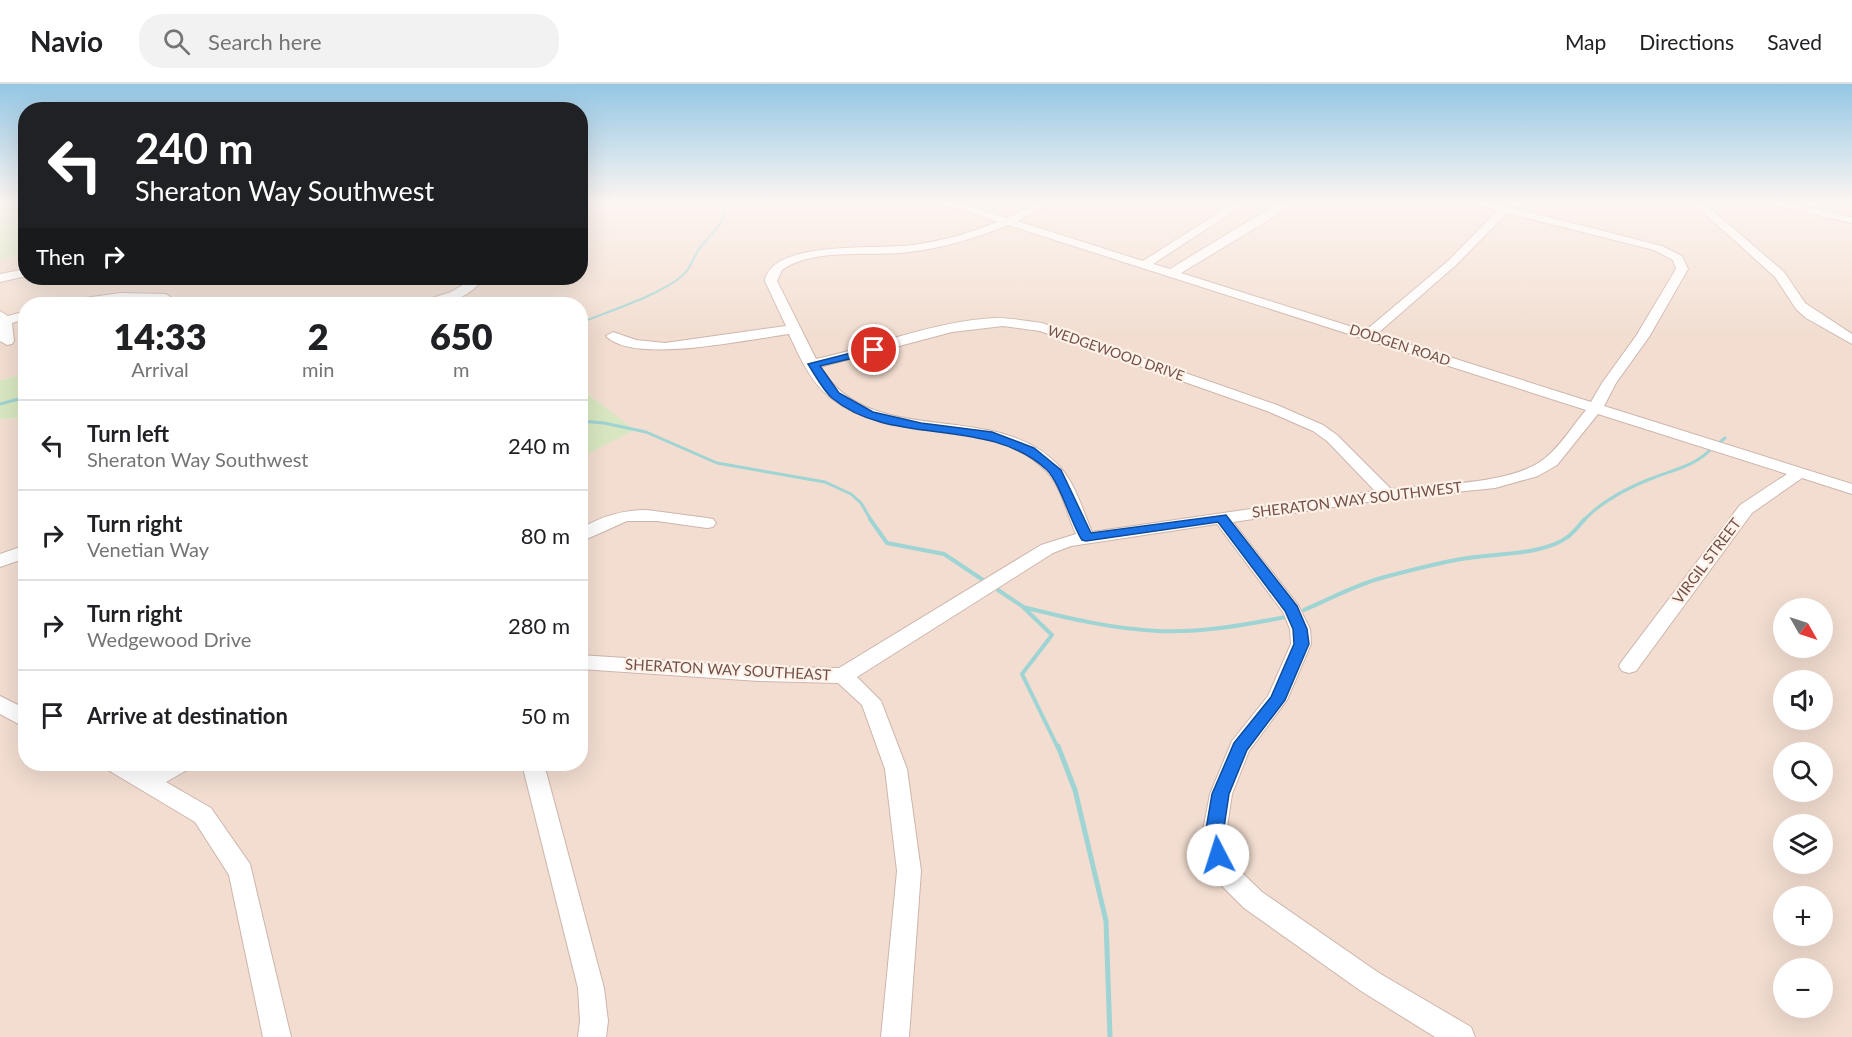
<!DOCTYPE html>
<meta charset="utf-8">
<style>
:root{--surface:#fff;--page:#f2f2f2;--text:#202124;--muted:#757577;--line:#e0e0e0}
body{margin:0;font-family:Lato,sans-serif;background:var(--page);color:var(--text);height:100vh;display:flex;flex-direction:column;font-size:22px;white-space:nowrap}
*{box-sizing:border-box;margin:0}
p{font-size:20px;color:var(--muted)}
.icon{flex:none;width:33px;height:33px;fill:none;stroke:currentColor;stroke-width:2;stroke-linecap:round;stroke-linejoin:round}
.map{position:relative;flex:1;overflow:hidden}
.drawer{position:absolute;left:18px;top:213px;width:570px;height:474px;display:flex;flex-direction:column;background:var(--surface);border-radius:24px;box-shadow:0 6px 24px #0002}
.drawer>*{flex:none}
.guide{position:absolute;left:18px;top:18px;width:570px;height:183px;border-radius:24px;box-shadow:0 6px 24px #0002;background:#202124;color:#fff;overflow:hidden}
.needle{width:39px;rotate:129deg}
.tools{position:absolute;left:1773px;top:514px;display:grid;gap:12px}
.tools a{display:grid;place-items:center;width:60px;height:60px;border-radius:50%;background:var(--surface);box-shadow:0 6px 24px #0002;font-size:30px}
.pin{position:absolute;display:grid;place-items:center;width:51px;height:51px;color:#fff;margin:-26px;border:3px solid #fff;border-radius:50%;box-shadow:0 2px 6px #0007}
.me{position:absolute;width:66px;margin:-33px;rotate:355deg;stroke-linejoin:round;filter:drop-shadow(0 0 4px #0008)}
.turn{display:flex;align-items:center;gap:21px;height:126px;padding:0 18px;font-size:27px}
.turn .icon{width:78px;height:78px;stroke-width:2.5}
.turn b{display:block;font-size:42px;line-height:51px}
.then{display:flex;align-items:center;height:57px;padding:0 18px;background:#0003;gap:12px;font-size:22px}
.eta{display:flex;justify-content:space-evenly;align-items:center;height:102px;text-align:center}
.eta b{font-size:36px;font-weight:800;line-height:42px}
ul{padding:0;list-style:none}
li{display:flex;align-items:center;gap:18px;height:90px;padding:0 18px;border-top:2px solid var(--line)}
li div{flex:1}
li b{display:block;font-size:22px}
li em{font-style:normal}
header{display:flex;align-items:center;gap:36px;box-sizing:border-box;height:84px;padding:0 30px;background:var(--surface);border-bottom:2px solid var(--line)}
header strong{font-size:28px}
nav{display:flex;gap:33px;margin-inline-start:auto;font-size:21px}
.search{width:420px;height:54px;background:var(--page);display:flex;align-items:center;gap:15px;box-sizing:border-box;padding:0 21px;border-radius:24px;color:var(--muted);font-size:22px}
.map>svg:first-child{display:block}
.residential{fill:#f2ddd0;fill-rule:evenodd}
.green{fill:#d8e7c1}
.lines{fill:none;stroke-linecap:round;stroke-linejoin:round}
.stream-far3{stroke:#9ed4d3;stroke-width:2}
.stream-far2{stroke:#9ed4d3;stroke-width:3}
.stream-far1{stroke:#9ed4d3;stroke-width:4}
.stream{stroke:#9ed4d3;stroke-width:5}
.minor-casing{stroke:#cdb5ac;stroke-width:2}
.minor{fill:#fff;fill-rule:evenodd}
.route{fill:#1a73e8;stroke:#114b97;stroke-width:1.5}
.labels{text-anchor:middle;stroke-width:4.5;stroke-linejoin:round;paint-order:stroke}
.far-street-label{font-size:14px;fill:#71504a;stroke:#fef1e7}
.street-label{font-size:15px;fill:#71504a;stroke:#fef1e7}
</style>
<header>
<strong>Navio</strong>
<div class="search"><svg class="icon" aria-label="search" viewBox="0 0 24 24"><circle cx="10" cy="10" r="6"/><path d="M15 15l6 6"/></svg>Search here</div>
<nav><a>Map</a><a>Directions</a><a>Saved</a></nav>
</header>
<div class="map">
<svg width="1852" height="953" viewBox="0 0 1852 953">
<rect width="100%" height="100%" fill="#fbece2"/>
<path class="residential" d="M581 119H1852V953H0V335L25 334 26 680H580L581 373 634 346 581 304 580 220H26L25 290 0 296V176L25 170 26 194H580ZM1784 525H1822V564H1784ZM1784 597H1822V636H1784ZM1784 669H1822V708H1784ZM1784 741H1822V780H1784ZM1784 813H1822V852H1784ZM1784 885H1822V924H1784Z"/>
<path class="green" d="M25 119V170L0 176V119Z
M25 290V334L0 335V296Z
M580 304 635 346 581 373H580Z"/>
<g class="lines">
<path class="stream-far3" d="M580 239C609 227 658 212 682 192 692 184 693 171 702 161 718 143 721 143 728 119"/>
<path class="stream-far2" d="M0 320 26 313
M580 337 604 339 646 348 717 379 825 398 851 410 861 419 871 436
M1720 358 1725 354
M1584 436C1602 417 1625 405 1650 395 1672 386 1696 382 1712 364"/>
<path class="stream-far1" d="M870 435 887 459 944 470 983 496
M998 506 1022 522 1052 551 1022 590 1058 664
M1023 523C1067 534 1113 545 1158 547 1201 549 1244 541 1286 533
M1304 526C1330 515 1353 502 1381 494 1407 487 1434 480 1461 475 1492 469 1544 472 1569 452 1575 447 1580 440 1585 435"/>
<path class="stream" d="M1058 662 1075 706 1106 837 1110 953"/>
<g class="minor-casing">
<path id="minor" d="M943 119H959L1007 134 1039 119H1053L1017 137 1143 177 1234 119H1246L1153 180 1170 185 1278 119H1290L1267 137 1181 189 1365 247 1448 177 1497 127 1475 119 1505 122 1662 162 1682 172 1688 185 1649 253 1616 299 1604 322 1852 400V410L1802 394 1752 429 1636 587 1629 589 1622 587 1619 582 1622 577 1740 421 1787 390 1598 330 1557 381 1538 392 1495 404 1387 415 1233 438 1298 521 1310 545 1311 560 1287 616 1249 667 1232 710 1225 757 1233 780 1262 808 1379 889 1471 943 1475 953H1435L1361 907 1244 824 1214 794 1201 757 1210 710 1232 657 1268 612 1291 560 1290 545 1283 528 1217 440 1071 462 1053 469 857 593 881 617 907 685 921 787 909 953H881L897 787 885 685 862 621 838 599 759 597 580 585V571L759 583 839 584 1041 461 1076 450C1067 431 1062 404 1047 388 992 328 894 364 831 314 811 299 799 272 789 250 750 255 634 281 606 252L613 248 636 256 665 259 786 242 765 197C771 155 881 166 913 161 942 157 970 149 997 138ZM1507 129 1654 166 1673 176 1676 185 1636 252 1602 299 1591 318 1377 250 1456 181ZM1008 141 1586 326C1573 341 1560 363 1544 375 1511 401 1433 400 1391 405L1337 351 1323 341 1277 321 1042 239C1027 237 1011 234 996 234 934 237 876 262 816 275L777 197 782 186C814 163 871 173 909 168 943 164 976 154 1008 141ZM1003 242 1040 247 1267 327 1313 347 1327 357 1375 407 1092 448C1083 427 1076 401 1060 383 997 313 872 368 820 283L952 248Z
M1693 119H1704L1784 188 1805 219 1852 250V260L1806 234 1796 225 1775 193Z
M1765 119H1786L1852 133V139Z
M26 185V192L0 198V190Z
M468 194H480L478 201C464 216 440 222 421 220L423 217 451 208 466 199Z
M120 209 166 210 172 214 166 218 120 217 94 220H65L71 216Z
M0 227 8 232 26 227V235L12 239 14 257 12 260 7 261 0 257Z
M647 426 707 434 713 435 716 439 713 443 707 444 657 437H627L580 458V445C602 432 622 426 647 426Z
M26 461V474L0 483V470Z
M0 612 26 625V644L0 630Z
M105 680H134L147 687 160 680H190L187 686 166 698 211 724 250 780 291 953H263L229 791 195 738 108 686Z
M522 680H544L604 904 608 937 606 953H578L580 937 578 904Z"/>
</g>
<use href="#minor" class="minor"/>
</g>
<linearGradient id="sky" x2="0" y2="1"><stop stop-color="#94c7e5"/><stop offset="0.47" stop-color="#fdf6f2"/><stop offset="1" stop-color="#fdf6f2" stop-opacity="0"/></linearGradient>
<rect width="1852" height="253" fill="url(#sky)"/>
<path class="route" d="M874 263 879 266 878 268 820 282 839 309 873 328 921 339 992 348 1034 364 1061 386 1091 449 1226 431 1297 522 1307 545 1309 560 1285 616 1247 666 1229 710 1222 757 1227 771 1224 777 1218 779 1211 777 1204 757 1212 710 1234 659 1271 613 1294 560 1293 545 1285 527 1218 438 1086 457 1082 456C1071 439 1060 399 1047 386 988 331 892 364 832 314 823 306 815 291 808 280Z"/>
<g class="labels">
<g class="far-street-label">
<text transform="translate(1400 261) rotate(18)" y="5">DODGEN ROAD</text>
<text transform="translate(1116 269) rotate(19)" y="5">WEDGEWOOD DRIVE</text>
</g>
<g class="street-label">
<text transform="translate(1357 416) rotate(-7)" y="5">SHERATON WAY SOUTHWEST</text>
<text transform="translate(1707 477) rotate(-53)" y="5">VIRGIL STREET</text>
<text transform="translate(728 586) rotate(3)" y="5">SHERATON WAY SOUTHEAST</text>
</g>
</g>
</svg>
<div class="tools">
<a><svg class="needle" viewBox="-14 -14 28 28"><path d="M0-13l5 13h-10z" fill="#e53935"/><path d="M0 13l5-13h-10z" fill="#757577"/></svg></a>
<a><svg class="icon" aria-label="sound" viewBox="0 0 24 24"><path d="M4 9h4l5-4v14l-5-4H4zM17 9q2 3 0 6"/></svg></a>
<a><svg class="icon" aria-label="search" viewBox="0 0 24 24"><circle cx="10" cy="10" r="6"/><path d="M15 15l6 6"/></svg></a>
<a><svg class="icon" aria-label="layers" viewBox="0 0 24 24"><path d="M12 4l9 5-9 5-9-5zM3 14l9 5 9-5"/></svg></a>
<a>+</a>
<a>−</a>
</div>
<div class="pin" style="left:874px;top:266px;background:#d93025"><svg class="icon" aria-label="arrive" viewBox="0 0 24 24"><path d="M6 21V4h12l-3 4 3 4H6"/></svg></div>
<svg class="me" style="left:1218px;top:771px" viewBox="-20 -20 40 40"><circle r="19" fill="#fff"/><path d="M0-13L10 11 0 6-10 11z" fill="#1a73e8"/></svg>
<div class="guide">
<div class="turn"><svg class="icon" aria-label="left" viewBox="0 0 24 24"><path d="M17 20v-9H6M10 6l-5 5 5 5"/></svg><div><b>240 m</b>Sheraton Way Southwest</div></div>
<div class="then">Then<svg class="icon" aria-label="right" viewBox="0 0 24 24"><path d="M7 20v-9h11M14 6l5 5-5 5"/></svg></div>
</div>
<section class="drawer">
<div class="eta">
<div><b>14:33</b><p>Arrival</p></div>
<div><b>2</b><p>min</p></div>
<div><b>650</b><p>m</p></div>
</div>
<ul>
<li><svg class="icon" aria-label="left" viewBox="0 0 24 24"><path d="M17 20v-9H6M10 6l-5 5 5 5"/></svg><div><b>Turn left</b><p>Sheraton Way Southwest</p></div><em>240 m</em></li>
<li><svg class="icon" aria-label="right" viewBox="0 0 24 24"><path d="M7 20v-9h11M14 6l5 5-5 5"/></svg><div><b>Turn right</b><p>Venetian Way</p></div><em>80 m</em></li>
<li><svg class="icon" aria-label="right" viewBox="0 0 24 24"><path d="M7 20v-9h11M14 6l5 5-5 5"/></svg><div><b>Turn right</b><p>Wedgewood Drive</p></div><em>280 m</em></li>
<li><svg class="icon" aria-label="arrive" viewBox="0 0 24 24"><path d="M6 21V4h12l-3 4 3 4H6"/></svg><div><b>Arrive at destination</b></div><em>50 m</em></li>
</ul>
</section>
</div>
